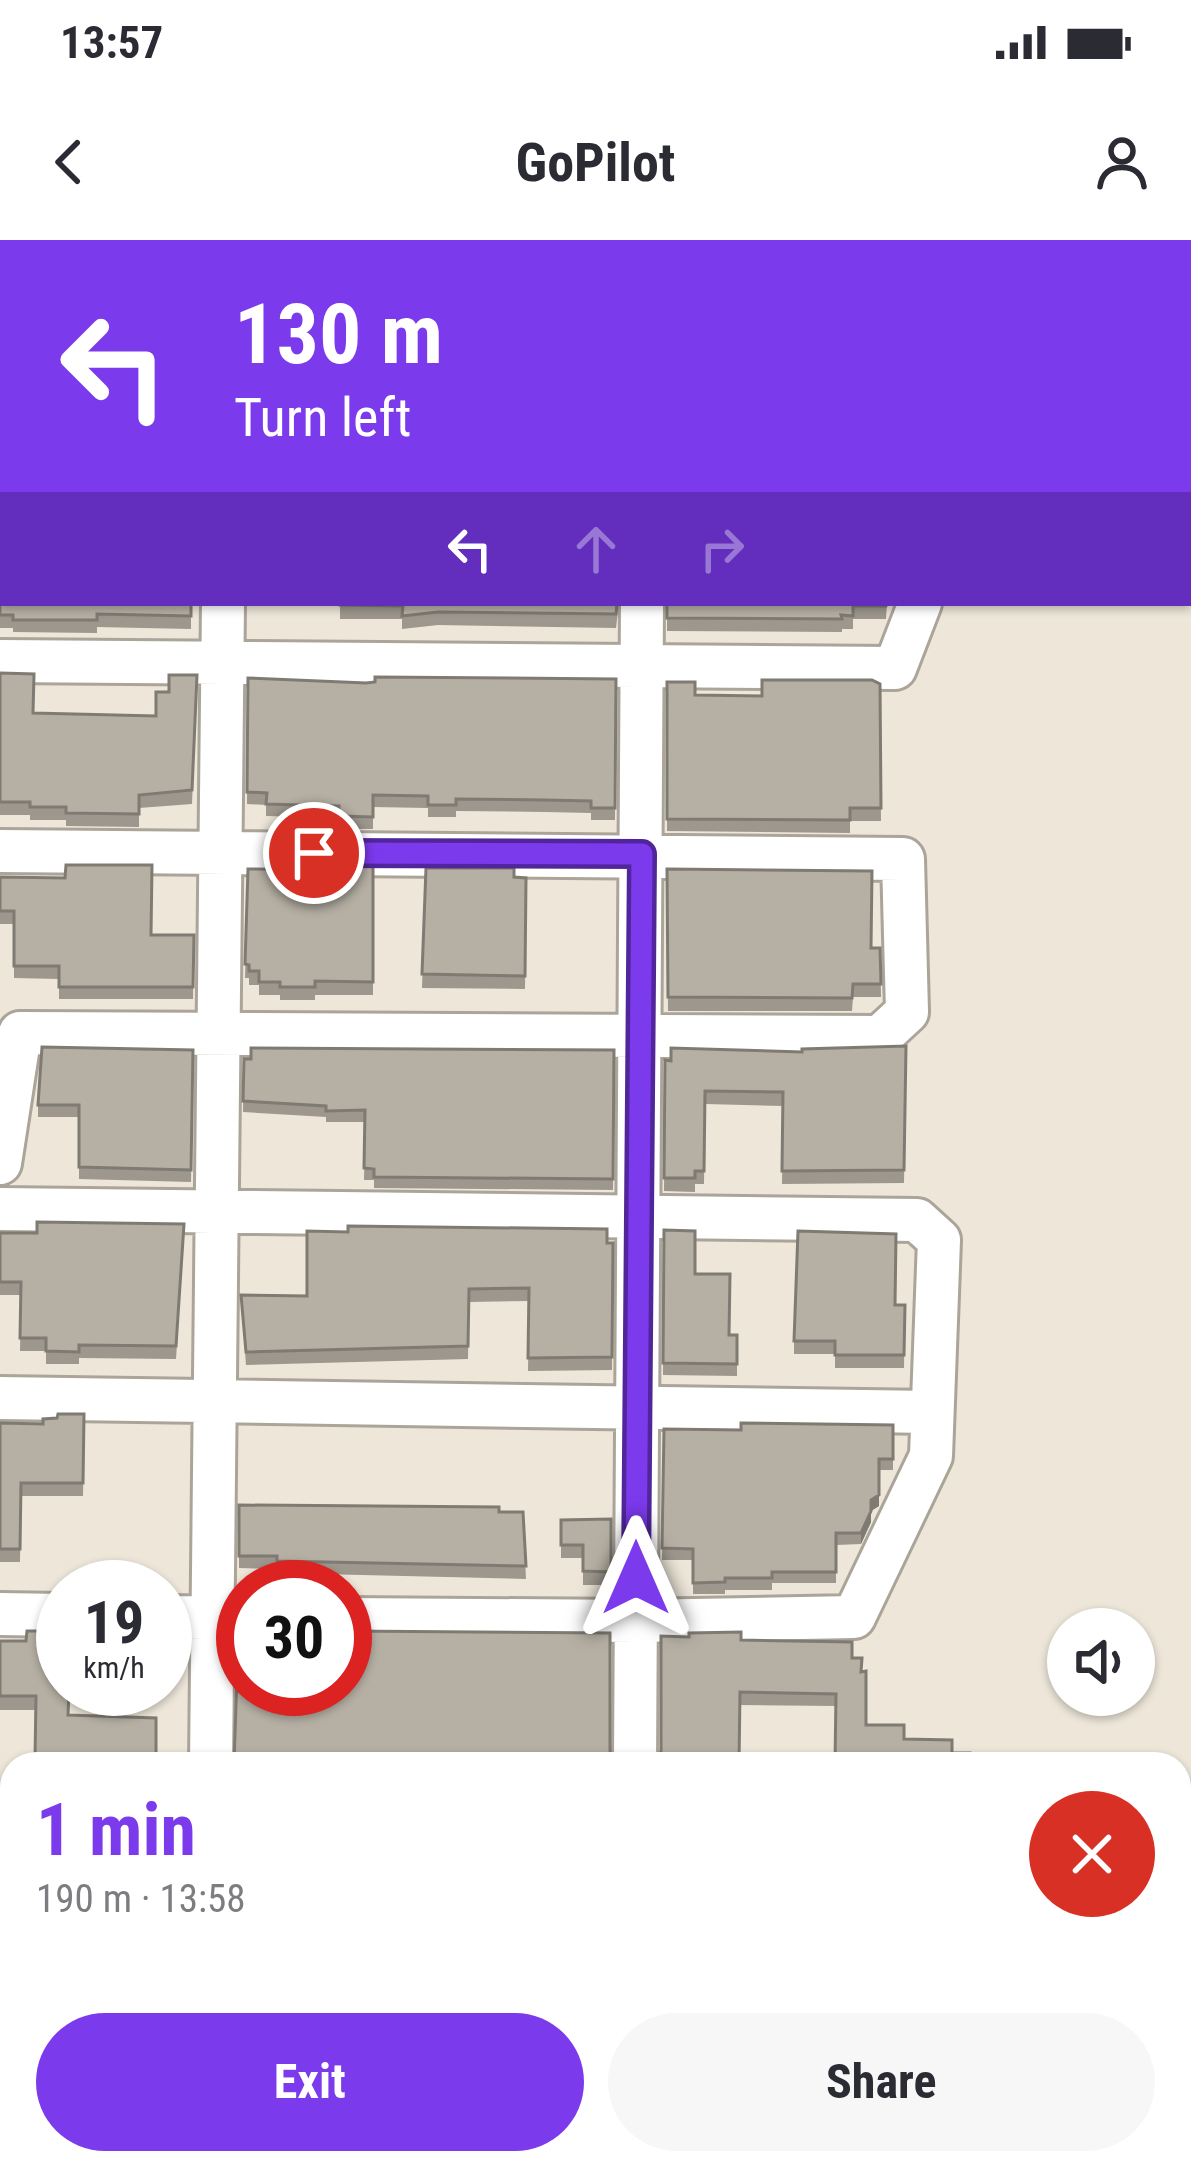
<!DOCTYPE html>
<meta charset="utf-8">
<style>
:root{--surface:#fff;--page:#f7f7f7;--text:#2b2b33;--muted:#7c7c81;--accent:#7c3aed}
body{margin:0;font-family:"Roboto Condensed",sans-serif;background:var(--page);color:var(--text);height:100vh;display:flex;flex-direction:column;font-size:45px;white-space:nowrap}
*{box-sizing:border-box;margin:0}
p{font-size:39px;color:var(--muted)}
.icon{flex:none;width:66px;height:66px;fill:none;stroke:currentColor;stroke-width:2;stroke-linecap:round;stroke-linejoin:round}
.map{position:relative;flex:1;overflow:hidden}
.sheet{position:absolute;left:0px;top:1512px;width:1191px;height:423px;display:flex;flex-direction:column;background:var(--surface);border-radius:36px 36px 0 0;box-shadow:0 3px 9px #0004}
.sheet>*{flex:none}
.top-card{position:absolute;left:0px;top:0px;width:1191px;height:366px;box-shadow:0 3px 9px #0004;background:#7c3aed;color:#fff;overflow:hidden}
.fabs{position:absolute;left:1047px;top:1368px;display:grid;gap:24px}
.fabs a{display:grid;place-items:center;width:108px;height:108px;border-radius:50%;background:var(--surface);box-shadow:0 3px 9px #0004;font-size:60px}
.speed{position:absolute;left:36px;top:1320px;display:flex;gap:24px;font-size:60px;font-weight:700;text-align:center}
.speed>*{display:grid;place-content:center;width:156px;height:156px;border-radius:50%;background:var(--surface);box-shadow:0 3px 9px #0004;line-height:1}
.speed small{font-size:30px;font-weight:400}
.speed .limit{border:18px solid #d22;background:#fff;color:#111}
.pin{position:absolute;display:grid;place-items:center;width:102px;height:102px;color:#fff;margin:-51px;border:6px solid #fff;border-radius:50%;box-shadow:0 3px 12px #0007}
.me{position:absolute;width:132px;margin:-66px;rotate:0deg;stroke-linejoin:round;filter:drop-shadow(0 0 9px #0008)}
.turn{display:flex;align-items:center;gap:42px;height:252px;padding:0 36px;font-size:54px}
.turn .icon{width:156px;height:156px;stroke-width:2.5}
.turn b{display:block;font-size:84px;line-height:102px}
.lanes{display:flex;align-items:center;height:114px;padding:0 36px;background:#0003;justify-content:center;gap:60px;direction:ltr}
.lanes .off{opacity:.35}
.round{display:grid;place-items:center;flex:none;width:126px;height:126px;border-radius:63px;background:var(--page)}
.overview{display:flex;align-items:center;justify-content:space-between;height:204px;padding:0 36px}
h1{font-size:72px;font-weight:700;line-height:90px;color:var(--accent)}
.button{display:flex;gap:24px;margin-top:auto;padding:24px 36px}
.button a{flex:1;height:138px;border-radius:72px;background:var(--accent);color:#fff;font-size:48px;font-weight:700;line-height:138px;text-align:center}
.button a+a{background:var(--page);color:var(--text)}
.status{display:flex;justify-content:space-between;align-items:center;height:84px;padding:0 60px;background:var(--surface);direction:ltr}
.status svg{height:33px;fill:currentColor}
header{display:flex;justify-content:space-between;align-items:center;height:156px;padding:0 36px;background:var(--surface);font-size:54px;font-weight:700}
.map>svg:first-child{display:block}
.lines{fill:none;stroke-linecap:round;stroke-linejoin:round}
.minor-casing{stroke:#aba599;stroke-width:48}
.minor{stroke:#fff;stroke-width:42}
.wall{fill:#9d978d}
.shaded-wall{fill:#7f7b73}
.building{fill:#b6b0a4;stroke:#7f7b73;stroke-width:3}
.route-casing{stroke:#51269a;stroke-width:30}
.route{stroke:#7c3aed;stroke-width:21}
</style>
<div class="status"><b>13:57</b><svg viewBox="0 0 49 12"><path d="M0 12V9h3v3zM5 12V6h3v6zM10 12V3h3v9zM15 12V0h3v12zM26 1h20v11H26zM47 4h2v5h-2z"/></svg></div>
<header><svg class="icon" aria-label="back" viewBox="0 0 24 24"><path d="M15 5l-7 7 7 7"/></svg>GoPilot<svg class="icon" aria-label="person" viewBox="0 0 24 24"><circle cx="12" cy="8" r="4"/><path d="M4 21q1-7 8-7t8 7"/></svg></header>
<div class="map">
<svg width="1191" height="1934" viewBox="0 0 1191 1934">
<rect width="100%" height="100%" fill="#ede6d9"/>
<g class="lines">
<g class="minor-casing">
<path id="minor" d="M226 3V0
M644 3V0
M0 62H3
M0 230H3
M0 421 895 428 920 363
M0 611 903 619 907 772 880 797 20 793 0 923
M0 969 917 980 939 1000 931 1216 854 1377 636 1381 345 1379
M0 1158 932 1172
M0 1374 63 1375
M165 1377 243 1378
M211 1524 223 363
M635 1524 642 363
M0 1592H12
M0 1805H12
M636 1923V1934
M941 1923V1934
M208 1934V1923"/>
</g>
<use href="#minor" class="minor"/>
</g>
<path class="wall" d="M0 243 3 363H197L191 364V389L97 387V393L13 392V388H0Z
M340 363H619L616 388 438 385 402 389V379H340Z
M667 363H887L886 379H853V389H842V392L667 391Z
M0 433 33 473 156 476 169 452 197 435 192 564 139 568V587L66 586V580H30V575H0Z
M248 438 366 443 616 439 615 580H591V573L545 572 456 571V577H428V568L373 567V589H339V578L266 576V565L247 564Z
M667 442 695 455 762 456 880 444 881 581H850V593L667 591Z
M373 626V755H315V760H280V755H259V745H249V738H245L248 629 338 630Z
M426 628 526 638 525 749 422 748Z
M667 629 871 708H880L881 757H853L852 771H668Z
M0 637 151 695H194L193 759H59V739L14 738V684H0Z
M906 806 904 943 782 944 783 866 705 864 704 944H695V952L664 951 665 820Z
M193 810 191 942 79 939V877H38V865Z
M614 810 613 950 374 948V940H364L365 882H326V877L243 872 244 819Z
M664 990 695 1034 730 1095H737V1136L663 1135Z
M0 993 184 997 176 1119 79 1118V1124H46V1111H20L21 1055H0Z
M613 1003 612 1130 528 1131 529 1061 469 1062 468 1119 246 1125 241 1055 307 1056Z
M895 1065H905L904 1128H835V1114H794V1101Z
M84 1174 83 1256H21L20 1322H0V1183L43 1184 57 1178Z
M893 1185V1230H879V1266L871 1271V1282L861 1304 836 1305V1343H772V1350H725V1354H693V1320H662L664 1189 741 1190Z
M239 1265 523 1272 526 1339 277 1333V1329L239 1328Z
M611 1279V1345H583V1318H561V1280Z
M741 1400 852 1418 861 1431 866 1485 904 1499 952 1513 835 1524V1466L740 1465 655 1524Z
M0 1401 56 1406 69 1475 156 1524H35V1470H0Z
M0 1629H12V1697H6L5 1755 0 1754Z
M964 1923H996V1934H965Z"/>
<path class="shaded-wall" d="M879 1255V1266L871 1271V1260Z
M871 1271V1282L861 1304V1293Z"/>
<path class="building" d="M0 0H119V3H3V22H0Z
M804 0H832V3H804Z
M0 78H3V131H0Z
M0 243H3V363H191V376L97 374V380H13V375H0Z
M340 363H617L616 374 438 372 402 376 403 366 340 365Z
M667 363H887L886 366H853V376L841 375 842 379 667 378Z
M0 433 34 434 33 473 156 476V452H169V435H197L192 550 139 555V574L66 573V567H30V562H0Z
M375 437 616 439 615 568H591V561L545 560 456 559V565H428V556L373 555V577L339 576V566L266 564 267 553 247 552 248 438 366 443 375 442Z
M762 440H872L880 444 881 568H850V580L667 579V442H695V455L762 456Z
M66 625H152L151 695H194L193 747H59V726H14V671H0V637L65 638Z
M338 626H373V742L315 741V747H280V742H259V731H249V725L245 724 248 629 338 630Z
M426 628H514V637L526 638 525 736 422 734Z
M667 629 872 631 871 708H880L881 744H853L852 758 668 757Z
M906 806 904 930 782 931 783 852 705 851 704 931H695V938H664L665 820 671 821V808L802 812V809Z
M42 807 193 810 191 930 79 927V865H38Z
M251 808 614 810 613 939 374 937V929L364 928 365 870 326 871V866L243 861 244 819H251Z
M37 982 184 984 176 1106 79 1105V1112L46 1111V1098H20L21 1042H0V993H37Z
M348 986 607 989V1003H613L612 1117 528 1118 529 1048 469 1049 468 1106 246 1112 241 1055 307 1056V991L348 992Z
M664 990 695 991V1034H730L729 1095H737V1124L663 1123Z
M798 991 896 994 895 1065H905L904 1115H835V1101H794Z
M58 1174H84L83 1243H21L20 1309H0V1183L43 1184V1179L57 1178Z
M741 1183 893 1185V1219H879V1255L871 1260V1271L861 1293H836V1332H772V1338H725V1342L693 1343V1309L662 1308 664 1189 741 1190Z
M239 1265 499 1267V1272H523L526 1326 277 1321V1316H239Z
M611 1279V1332L583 1331V1305H561V1280Z
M27 1391H56V1406H63V1449H69L68 1475 156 1478V1524H106V1520L35 1519 36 1456H0V1401H26Z
M243 1391V1449H345V1391L610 1393V1511L615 1524H234L238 1406H243Z
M741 1392V1400L852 1402V1418H862L861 1432 866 1431V1485H904V1499L952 1500V1513H970V1524H835L836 1454 740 1452 739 1524H655L661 1511V1396L689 1397V1393Z
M0 1629H12V1685H6L5 1742H0Z
M0 1835H12V1923H184L185 1932 188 1934H0Z
M233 1923H596V1934H230Z
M663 1923H898V1934H663Z
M965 1923H996V1925L966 1928Z"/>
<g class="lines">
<g class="route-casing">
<path id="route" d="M314 613 642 614 636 1338"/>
</g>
<use href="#route" class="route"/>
</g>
</svg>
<div class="fabs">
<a><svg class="icon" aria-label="sound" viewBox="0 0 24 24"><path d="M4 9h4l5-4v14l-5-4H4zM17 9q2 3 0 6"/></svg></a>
</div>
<div class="speed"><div>19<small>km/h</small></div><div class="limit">30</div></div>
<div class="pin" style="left:314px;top:613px;background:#d93025"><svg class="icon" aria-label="arrive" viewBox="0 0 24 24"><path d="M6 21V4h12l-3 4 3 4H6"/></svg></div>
<svg class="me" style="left:636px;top:1338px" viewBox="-20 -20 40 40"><path d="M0-17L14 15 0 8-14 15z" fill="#7c3aed" stroke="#fff" stroke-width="4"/></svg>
<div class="top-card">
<div class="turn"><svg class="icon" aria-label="left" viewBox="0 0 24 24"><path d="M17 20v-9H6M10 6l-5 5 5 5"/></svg><div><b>130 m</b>Turn left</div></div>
<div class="lanes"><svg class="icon" aria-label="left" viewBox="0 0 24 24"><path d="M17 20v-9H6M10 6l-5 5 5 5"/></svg><svg class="icon off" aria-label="ahead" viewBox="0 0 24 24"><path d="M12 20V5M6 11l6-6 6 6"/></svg><svg class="icon off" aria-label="right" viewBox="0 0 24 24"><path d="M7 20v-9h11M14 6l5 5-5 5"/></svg></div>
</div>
<section class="sheet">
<div class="overview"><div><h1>1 min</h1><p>190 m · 13:58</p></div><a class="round" style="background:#d93025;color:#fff"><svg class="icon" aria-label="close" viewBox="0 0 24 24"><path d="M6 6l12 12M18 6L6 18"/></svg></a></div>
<div class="button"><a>Exit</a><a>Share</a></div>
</section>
</div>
